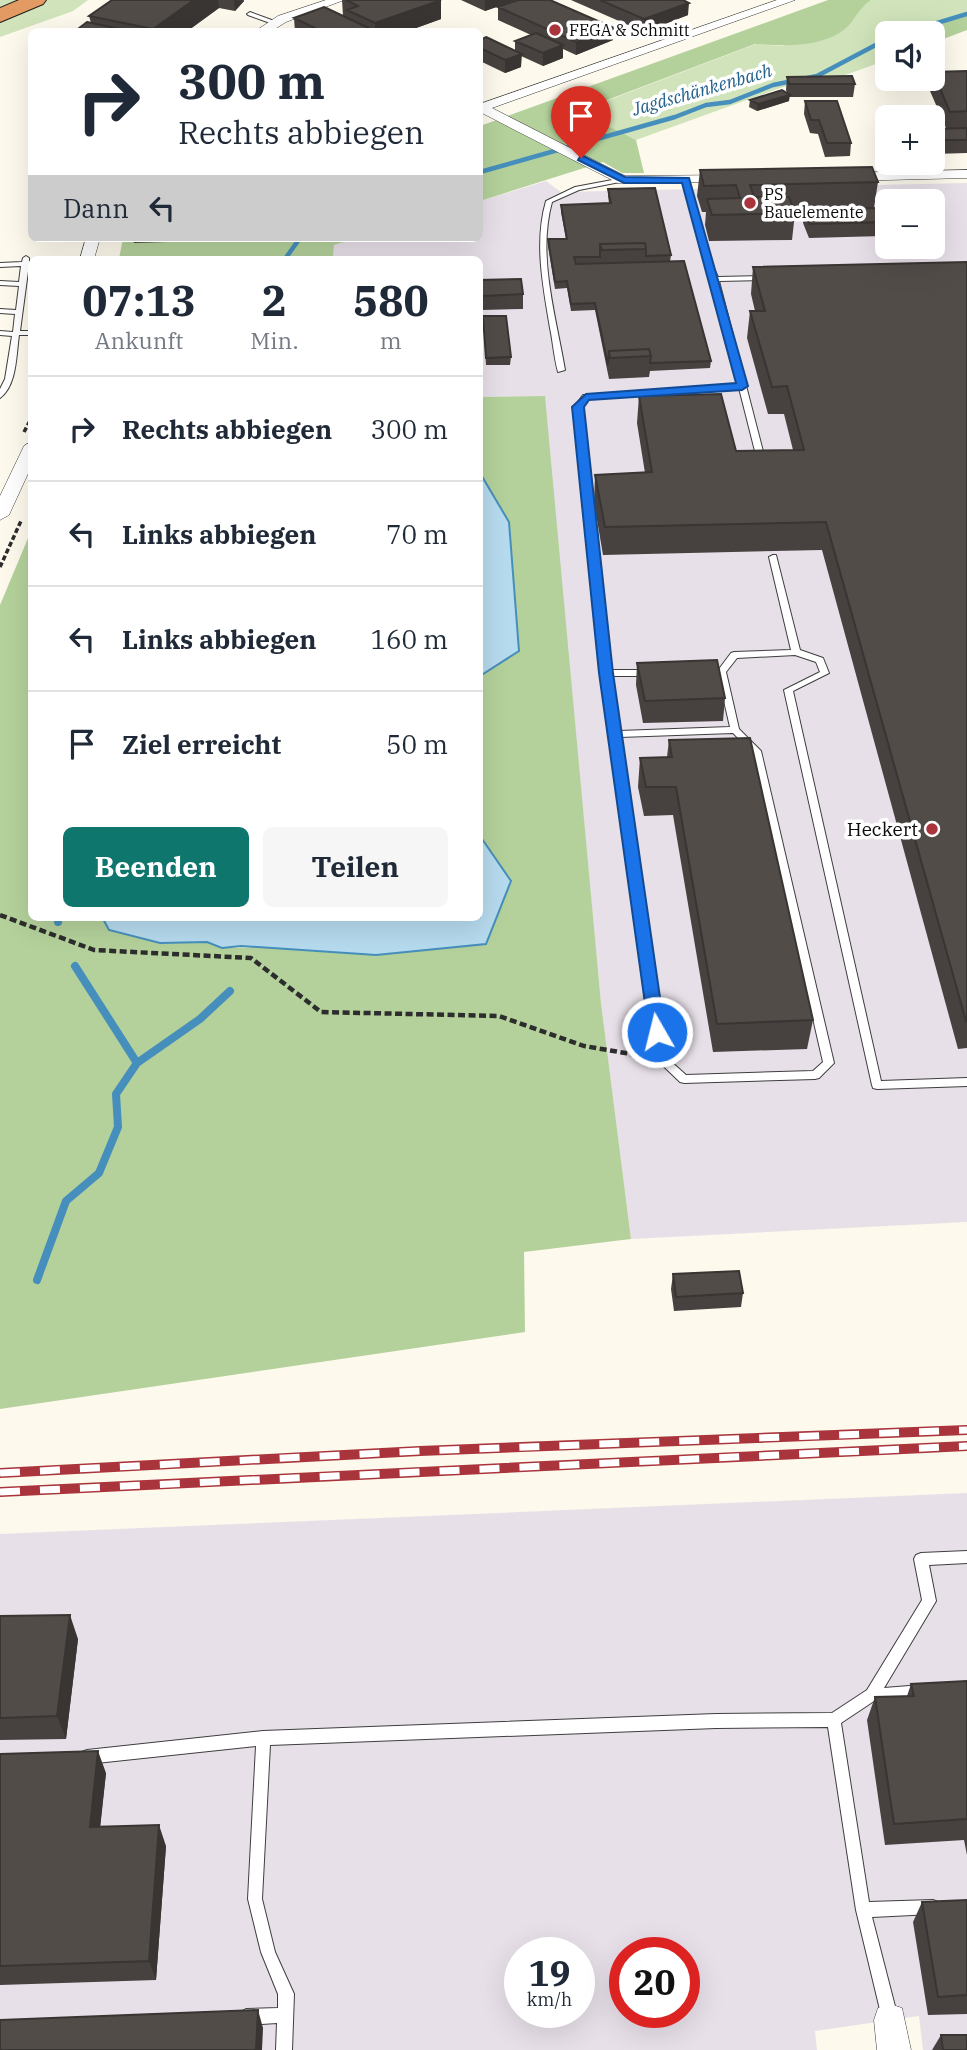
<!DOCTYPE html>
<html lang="de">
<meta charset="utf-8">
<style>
:root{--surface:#fff;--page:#f6f6f7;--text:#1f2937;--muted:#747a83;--line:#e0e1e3;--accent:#0f766e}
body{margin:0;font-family:"IBM Plex Serif",serif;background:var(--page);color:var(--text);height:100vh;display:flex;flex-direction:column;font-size:26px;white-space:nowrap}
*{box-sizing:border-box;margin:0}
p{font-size:23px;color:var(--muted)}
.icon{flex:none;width:38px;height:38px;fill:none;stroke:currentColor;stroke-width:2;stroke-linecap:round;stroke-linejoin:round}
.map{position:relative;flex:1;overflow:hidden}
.sheet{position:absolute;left:28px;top:256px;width:455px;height:665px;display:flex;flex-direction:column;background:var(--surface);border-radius:10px;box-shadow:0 7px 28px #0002}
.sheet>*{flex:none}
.top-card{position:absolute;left:28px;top:28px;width:455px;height:214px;border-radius:10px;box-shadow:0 7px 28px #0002;background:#fff;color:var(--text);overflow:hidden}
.tools{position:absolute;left:875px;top:21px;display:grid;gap:14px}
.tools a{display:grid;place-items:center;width:70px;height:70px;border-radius:10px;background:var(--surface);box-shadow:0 7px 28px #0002;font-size:35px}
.speed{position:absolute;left:504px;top:1937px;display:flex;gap:14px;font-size:35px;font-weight:700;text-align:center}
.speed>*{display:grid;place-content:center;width:91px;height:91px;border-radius:50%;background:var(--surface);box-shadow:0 7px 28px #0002;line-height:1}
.speed small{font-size:18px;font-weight:400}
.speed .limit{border:10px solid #d22;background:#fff;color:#111}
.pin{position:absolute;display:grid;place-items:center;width:60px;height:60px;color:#fff;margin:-72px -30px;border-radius:50% 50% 50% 0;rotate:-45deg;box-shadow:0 0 7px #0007}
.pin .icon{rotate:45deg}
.me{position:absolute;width:77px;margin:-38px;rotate:352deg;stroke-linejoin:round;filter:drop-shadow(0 0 5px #0008)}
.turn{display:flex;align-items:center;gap:24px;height:147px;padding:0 35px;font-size:32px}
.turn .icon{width:91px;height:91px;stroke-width:2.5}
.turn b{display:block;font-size:49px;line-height:60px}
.then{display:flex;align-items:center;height:66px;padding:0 35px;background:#0003;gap:14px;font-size:26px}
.eta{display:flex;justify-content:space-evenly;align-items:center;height:119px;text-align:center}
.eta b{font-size:42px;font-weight:700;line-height:49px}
.button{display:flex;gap:14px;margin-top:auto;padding:14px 35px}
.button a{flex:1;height:80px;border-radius:10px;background:var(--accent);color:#fff;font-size:28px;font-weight:700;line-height:80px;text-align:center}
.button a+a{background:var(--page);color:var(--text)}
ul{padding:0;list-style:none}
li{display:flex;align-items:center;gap:21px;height:105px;padding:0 35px;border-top:2px solid var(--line)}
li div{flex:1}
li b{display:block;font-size:26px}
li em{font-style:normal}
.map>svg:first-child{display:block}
.industrial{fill:#e8e0e9;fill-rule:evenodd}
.green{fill:#d0e3ba}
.forest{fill:#b4d19b}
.water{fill:#b6daee;stroke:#468fbc;stroke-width:2}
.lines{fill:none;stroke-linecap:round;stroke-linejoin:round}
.stream-far1{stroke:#468fbc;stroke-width:4.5}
.stream{stroke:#468fbc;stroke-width:8}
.service-casing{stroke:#3e3e3e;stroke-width:2}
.minor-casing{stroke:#3e3e3e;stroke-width:1}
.motorway-casing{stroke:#1c1c1c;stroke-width:2}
.path-far1{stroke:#2d2d2d;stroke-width:3.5;stroke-dasharray:5 2.5;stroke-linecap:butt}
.path{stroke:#2d2d2d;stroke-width:4.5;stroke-dasharray:7 3.5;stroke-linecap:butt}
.service{fill:#fff;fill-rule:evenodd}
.minor{fill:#fff;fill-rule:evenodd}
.motorway{fill:#e39b63;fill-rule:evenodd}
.rail-casing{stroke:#aa343c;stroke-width:10}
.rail{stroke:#fff;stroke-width:7;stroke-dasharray:20;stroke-linecap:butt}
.wall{fill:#47413f}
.shaded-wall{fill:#393533}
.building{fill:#524c49;stroke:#393533;stroke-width:2}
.route{fill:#1a73e8;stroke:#114b97;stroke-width:2}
.poi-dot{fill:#aa343c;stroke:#fff;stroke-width:2.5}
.labels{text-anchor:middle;stroke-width:7;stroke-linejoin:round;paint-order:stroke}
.far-poi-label{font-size:16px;fill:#0b0b0b;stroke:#fff;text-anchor:start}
.far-water-label{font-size:18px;font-style:italic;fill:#24618d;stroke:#fff}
.poi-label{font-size:19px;fill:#0b0b0b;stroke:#fff;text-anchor:end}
</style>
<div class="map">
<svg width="967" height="2050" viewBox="0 0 967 2050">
<rect width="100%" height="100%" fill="#fdf9ec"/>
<path class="industrial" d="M546 181 561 192 967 183V1222L631 1239 601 1003 544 396 480 397V259H333L334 245 358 238H480V201ZM887 201H933V247H887Z
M967 1493V2050H923L919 2016 815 2031 817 2050H0V1534ZM520 1953H579V2012H520ZM625 1953H684V2012H625Z"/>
<path class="green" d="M0 0H88L73 11 0 37Z
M871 0H967V14L936 27 932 33H887V60L834 79 783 87 636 140 577 112 756 44 782 46 846 28 858 10Z"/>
<path class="forest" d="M828 0H871C857 10 855 20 846 28 823 48 783 46 755 44L578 111 636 140 644 173H622L603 162 480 201V126Z
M967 14V30L933 43C933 23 949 21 967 14Z
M123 238H358L334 245 333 259H119Z
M545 396 601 1003 631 1239 524 1252 525 1332 0 1409V605L31 531 32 917H102L109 930 160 943 207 942 222 948 486 944 511 881 480 836V676L519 651 509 522 480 473V397Z"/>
<path class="water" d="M480 473 509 522 519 651 480 676Z
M480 836 511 881 486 944 376 955 241 946 222 948 207 942 160 943 109 930 102 917H480Z"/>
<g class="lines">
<path class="stream-far1" d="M904 33 967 14
M480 172 675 117 706 105 730 102 773 85 817 76 887 39
M285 259 300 238"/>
<path class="stream" d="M57 917 58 922
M75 966 137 1063
M37 1280 66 1201 99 1173 118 1127 116 1094 137 1063 200 1019 230 991"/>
<g class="service-casing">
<path id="service" d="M250 12 277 22 278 23 273 24 248 15 247 14Z
M623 178 625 179V181L579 190 552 202C537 256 556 316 565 370L558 372C554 358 553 342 550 328 543 286 534 242 546 201L575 187Z
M684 179 689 180 711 263 718 277 765 276 768 278 765 280 719 281 766 463 762 465 758 463 739 388 588 399 582 407 610 670H648L652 673 648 676H611L619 731 730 727 718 675H707L703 672 707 669H719L731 653 734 652 791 650 769 557 773 555H776L800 650 823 658 829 673 793 691 881 1081 967 1078V1086L877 1089 873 1088 872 1085 784 690 820 672 816 662 795 655 737 658 726 672 739 729 761 751 834 1063 819 1078 815 1079 684 1083 680 1082 656 1059 602 673 574 407 583 395H586L738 384 712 279 705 263ZM733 733 752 752 823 1062 813 1071 686 1075 666 1057 620 737Z
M26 256 29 258V264L20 331H32V335H19C16 356 17 385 0 398V389L5 379 12 336 0 335V331L13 332 15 314 0 313V309L16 310 19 286 0 285V281L19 282 21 266 0 267V263L22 262 23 258Z
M967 1551V1563L929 1565 936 1601 884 1688 922 1685 927 1687 929 1692 927 1697 922 1699 874 1701 841 1723 869 1902 933 1900 938 1902 940 1907 938 1912 933 1914 872 1917 898 2018 895 2023 890 2026 885 2023 882 2018 856 1910 828 1727 716 1728 270 1745 262 1899 275 1952 294 1994 292 2050H276L277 2023 246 2025 241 2022 238 2017 241 2012 246 2009 278 2008V1994L261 1952 248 1899 256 1746 87 1764 82 1762 80 1757 82 1752 87 1750 263 1731 716 1714 832 1713 867 1690 922 1600 914 1559 916 1555 921 1553Z"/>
</g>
<g class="minor-casing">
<path id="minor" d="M326 0H344L286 22 270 32H254L278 16Z
M777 0H795L492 108 625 176 730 175 735 176V182L618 183 480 112V104Z
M967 170V178L845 181 838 177 845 173Z
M86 238H100L94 259H80Z
M32 441V465L9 515 0 520V496L24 446Z
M890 2004 902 2008 911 2050H877L874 2020 878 2008Z"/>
</g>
<g class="motorway-casing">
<path id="motorway" d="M19 0H46L43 4 0 22V8Z"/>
</g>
<path class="path-far1" d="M24 432 32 417
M0 567 21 521"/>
<path class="path" d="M0 915 94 950 251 958 321 1012 499 1016 584 1046 643 1056"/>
<use href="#service" class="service"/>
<use href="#minor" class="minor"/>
<use href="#motorway" class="motorway"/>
<g class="rail-casing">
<path id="rail" d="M0 1473 420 1451 967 1430
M0 1492 967 1446"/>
</g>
<use href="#rail" class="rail"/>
</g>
<path class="wall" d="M112 0H244V1L235 11 219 8 186 32H74L91 23 89 16Z
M342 0H441V19L405 32H295L294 18 343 16Z
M461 0H516L485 11Z
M571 0H683L688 15 644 32Z
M498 7 613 40 576 55 563 49V58L543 66 521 56V67L505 73 480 61V40L515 51V41L531 35 498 20Z
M967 71V153L933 154V129L946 128 930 91 933 72Z
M787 77 855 84 853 97H789V101L757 111 749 107 750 100 787 93 786 90Z
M805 101 851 143 850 156 825 157 818 134 810 133 804 114Z
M700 170 878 182 874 208 886 222 883 236 809 238 803 223 805 210H794L795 213 792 240 709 241 705 225 706 212H702L697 196Z
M608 189 671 255 670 262 711 361 710 368 650 371 649 377 609 379 595 310 571 311 567 288 555 289 548 246V239H566L561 212V205L609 203 608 196Z
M133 238H168L167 242 134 243Z
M967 262V1048L958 1049 822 550 603 555 594 502 595 475 645 473 637 423 639 396 736 451 793 450 784 414H768L747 338 750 311H755L751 294 753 267Z
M480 280 523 294V309L482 310 480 294Z
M483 316 511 357 510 365H486Z
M637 663 725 698 723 721 643 723 636 685Z
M669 740 813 1020 807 1049 713 1052 673 815 644 816 638 787 640 758 667 757Z
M673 1274 743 1293 741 1307 674 1311 671 1289Z
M0 1616 78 1639 66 1739 0 1740Z
M967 1681V1855L964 1840 885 1845 867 1720 875 1697 907 1696 911 1684Z
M0 1754 106 1773 100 1826 166 1846 156 1980 0 1985Z
M967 1900V2014L928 2015 913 1922 922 1902Z
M941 2035 967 2050H932Z"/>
<path class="shaded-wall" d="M194 0H218L219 8 186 32H153V29Z
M234 0 244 1 235 11Z
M441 0V19L405 32H374L375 31V23Z
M485 0H516L485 11Z
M689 3 688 15 644 32V19Z
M614 28 613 40 576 55V42Z
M563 45V58L543 66V53Z
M522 54 521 67 505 73V60Z
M790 95 789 101 757 111 758 104Z
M70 1615 78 1639 66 1739 57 1716Z
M98 1751 106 1773 98 1848 90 1827Z
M159 1825 166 1846 156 1980 149 1961Z
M258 2010 263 2028 262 2050H256Z"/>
<path class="building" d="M112 0H194L153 29 89 16Z
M346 0H441L375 23 347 10 358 6Z
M518 0H550L614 28 576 42 498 7Z
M600 0H683L689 3 644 19Z
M324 7 375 31 323 32 294 18Z
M87 22 133 32H74Z
M536 33 563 45 543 53 515 41Z
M486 37 522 54 505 60 480 48V40Z
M967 71V111L950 112 933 72Z
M852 76 855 84H789L787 77Z
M782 90 790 95 758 104 750 100Z
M805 101H837L851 143H827L819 120H811Z
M967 128V140H933V129Z
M872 167 878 182 750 185 754 197H789L795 213 712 215 707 199 740 198 736 185 704 186 700 170Z
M655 188 671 255 646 256V249L645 243 600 244V257H574L576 264 684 261 711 361 650 363 651 356 649 349 609 351 608 365 595 303 571 304 567 281 555 282 548 239H567L561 205 611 203 608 189Z
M879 208 886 222 810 224 805 210Z
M645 243 646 249 602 250 600 244Z
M967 262V1020L966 1021 826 522 605 527 595 475 652 472 639 396 721 394 736 451 804 450 787 386 772 387 750 311H765L753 267Z
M521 279 523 294 482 296 480 280Z
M483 316H506L511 357 486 358Z
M649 349 651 356 610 358 609 351Z
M717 660 725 698 645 701 637 663Z
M750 738 813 1020 717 1024 676 787H646L640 758 672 757 669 740Z
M739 1271 743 1293 676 1297 673 1274Z
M70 1615 57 1716 0 1718V1616Z
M967 1681V1819L894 1824 875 1697 914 1696 911 1684Z
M98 1751 90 1827 159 1825 149 1961 0 1966V1754Z
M967 1900V1995L938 1997 922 1902Z
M258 2010 256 2050H0V2020Z
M941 2035H967V2050H943Z"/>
<path class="route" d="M581 155 625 177 689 178 748 386 742 390 589 400 584 407 613 673 665 1032 657 1038 649 1032 599 673 572 407 586 394 736 383 682 183H624L578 160Z"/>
<g class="poi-dot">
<circle cx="555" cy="30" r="7"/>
<circle cx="750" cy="203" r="7"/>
<circle cx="932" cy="829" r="7"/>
</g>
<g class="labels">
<g class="far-poi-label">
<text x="569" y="36">FEGA &amp; Schmitt</text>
<text x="764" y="200">PS<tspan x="764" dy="18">Bauelemente</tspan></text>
</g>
<g class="far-water-label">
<text transform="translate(702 90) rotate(-16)" y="6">Jagdschänkenbach</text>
</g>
<g class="poi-label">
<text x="918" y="836">Heckert</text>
</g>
</g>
</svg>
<div class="tools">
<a><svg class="icon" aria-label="sound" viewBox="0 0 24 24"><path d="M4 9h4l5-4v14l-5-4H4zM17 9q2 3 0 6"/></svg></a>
<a>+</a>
<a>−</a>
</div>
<div class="speed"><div>19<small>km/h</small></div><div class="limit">20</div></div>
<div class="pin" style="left:581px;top:158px;background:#d93025"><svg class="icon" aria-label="arrive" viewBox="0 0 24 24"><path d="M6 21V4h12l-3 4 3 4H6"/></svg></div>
<svg class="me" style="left:657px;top:1032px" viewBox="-20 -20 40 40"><circle r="17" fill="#1a73e8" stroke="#fff" stroke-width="3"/><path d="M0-11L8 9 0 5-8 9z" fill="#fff"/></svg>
<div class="top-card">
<div class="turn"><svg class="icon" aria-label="right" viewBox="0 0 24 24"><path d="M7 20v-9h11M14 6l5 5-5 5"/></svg><div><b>300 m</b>Rechts abbiegen</div></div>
<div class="then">Dann<svg class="icon" aria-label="left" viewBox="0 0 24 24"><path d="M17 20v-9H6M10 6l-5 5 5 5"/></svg></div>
</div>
<section class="sheet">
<div class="eta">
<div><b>07:13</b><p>Ankunft</p></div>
<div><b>2</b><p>Min.</p></div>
<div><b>580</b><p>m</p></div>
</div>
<ul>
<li><svg class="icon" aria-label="right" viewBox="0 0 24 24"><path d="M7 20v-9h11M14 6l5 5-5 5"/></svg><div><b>Rechts abbiegen</b></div><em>300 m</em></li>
<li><svg class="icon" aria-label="left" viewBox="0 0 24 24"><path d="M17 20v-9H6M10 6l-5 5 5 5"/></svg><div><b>Links abbiegen</b></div><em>70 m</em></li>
<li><svg class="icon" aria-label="left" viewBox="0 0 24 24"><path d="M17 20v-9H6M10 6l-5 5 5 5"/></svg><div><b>Links abbiegen</b></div><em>160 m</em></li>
<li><svg class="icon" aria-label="arrive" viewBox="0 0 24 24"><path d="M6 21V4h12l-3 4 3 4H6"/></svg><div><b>Ziel erreicht</b></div><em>50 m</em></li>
</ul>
<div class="button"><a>Beenden</a><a>Teilen</a></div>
</section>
</div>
